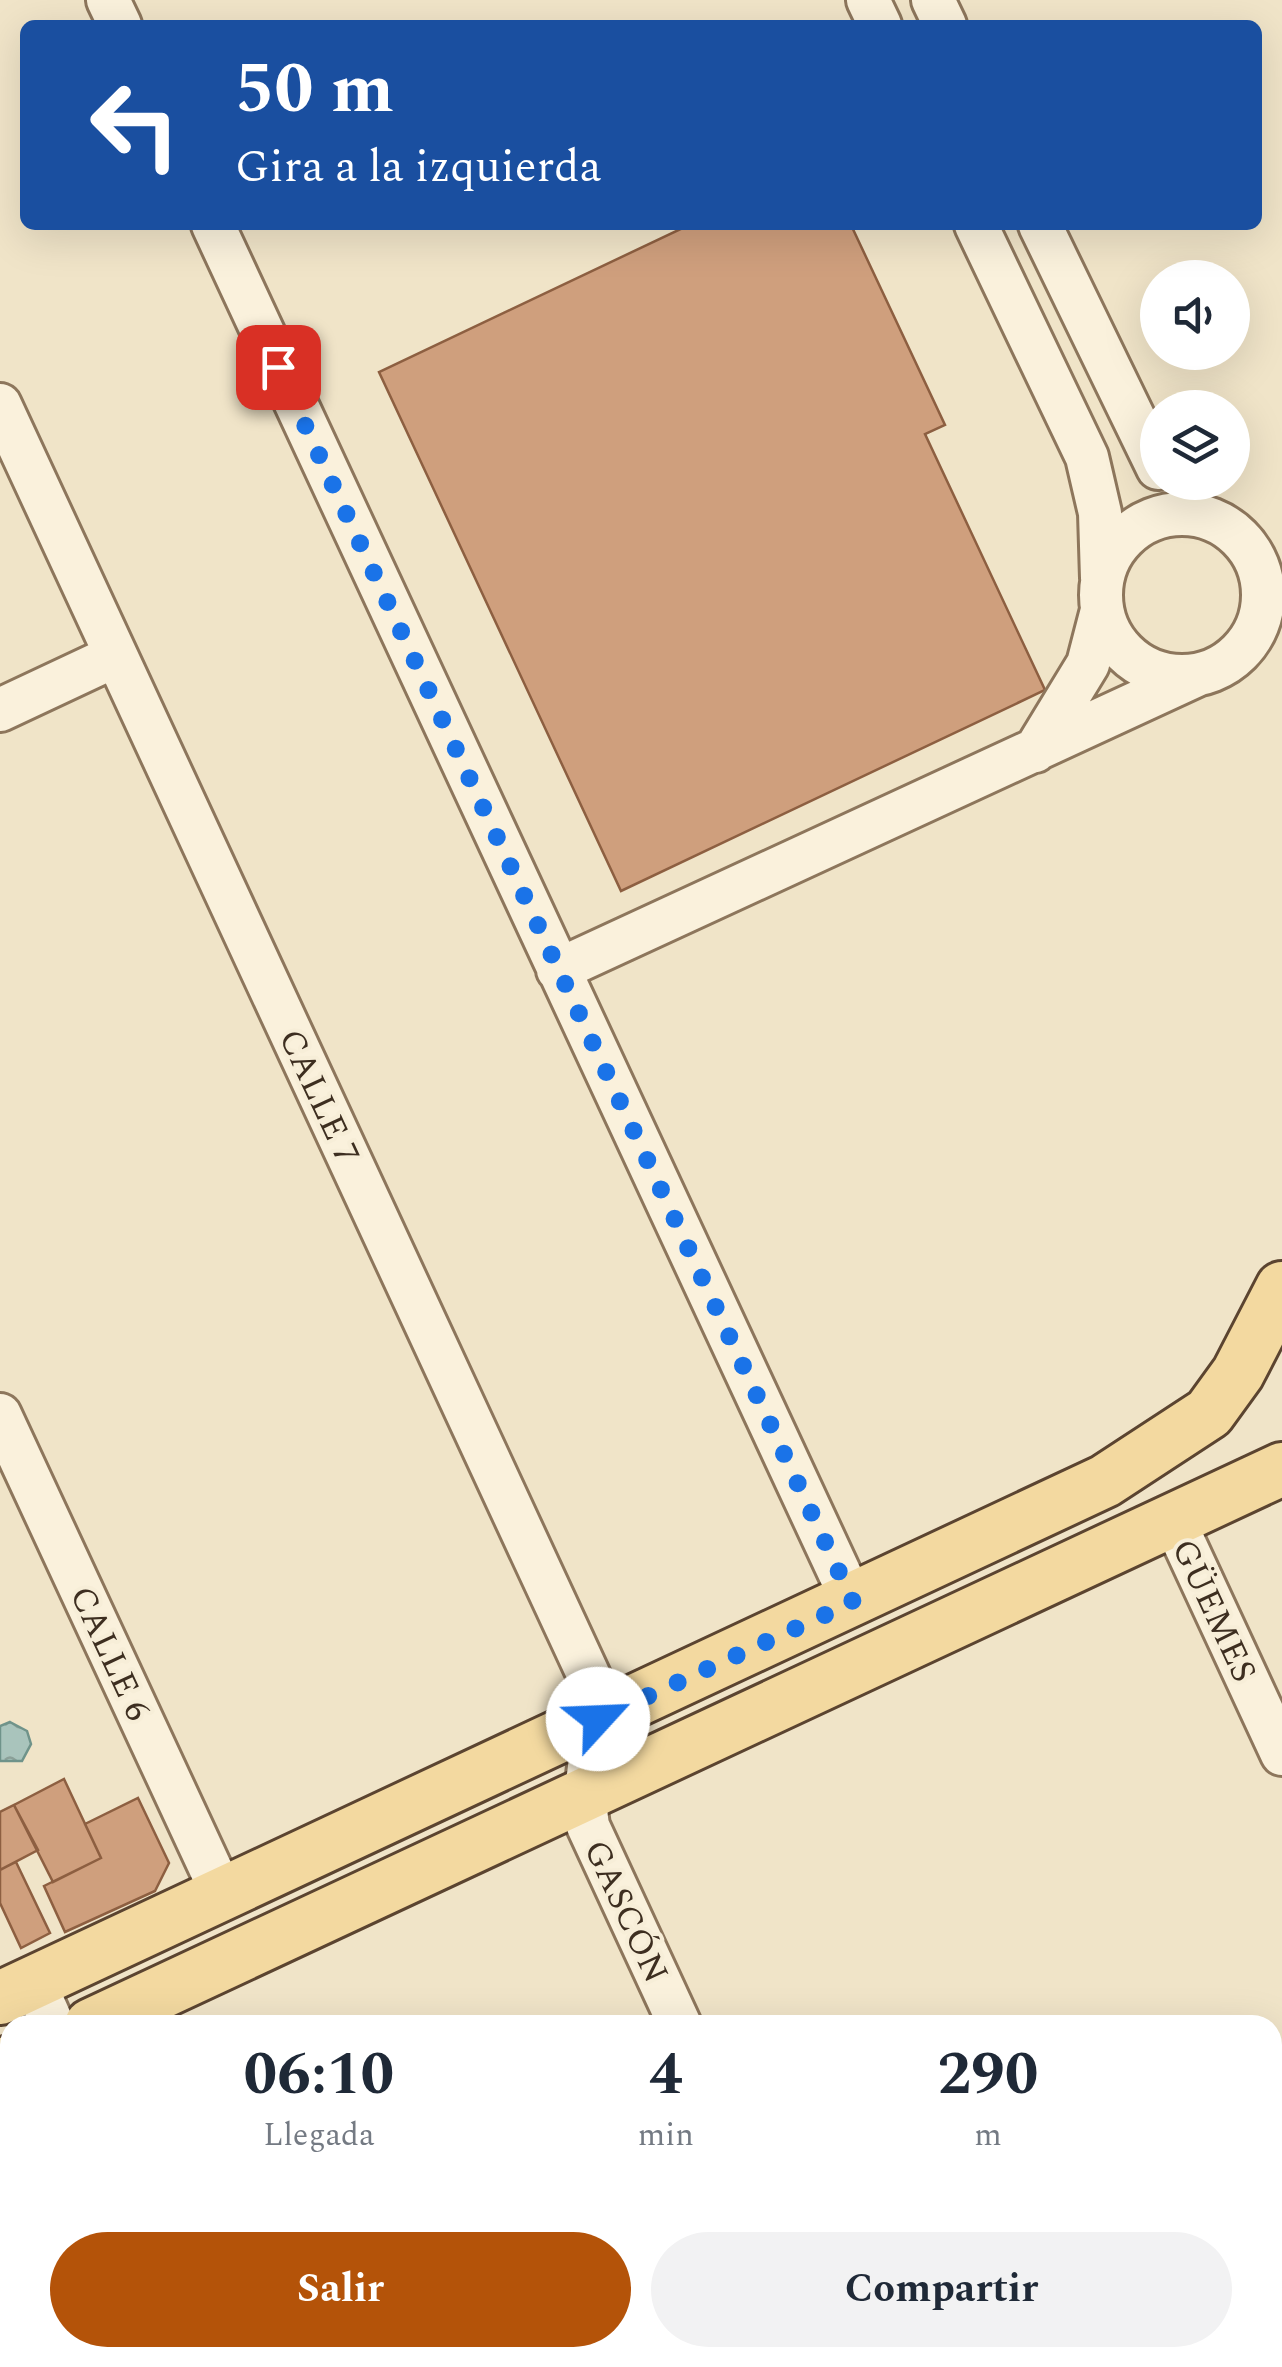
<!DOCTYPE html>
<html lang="es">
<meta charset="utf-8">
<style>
:root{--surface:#fff;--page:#f2f2f3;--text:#1f2937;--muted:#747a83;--accent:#b45309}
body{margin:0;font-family:Spectral,serif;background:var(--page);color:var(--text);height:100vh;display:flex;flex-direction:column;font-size:38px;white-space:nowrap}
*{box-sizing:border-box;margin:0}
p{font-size:32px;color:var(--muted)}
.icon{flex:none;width:55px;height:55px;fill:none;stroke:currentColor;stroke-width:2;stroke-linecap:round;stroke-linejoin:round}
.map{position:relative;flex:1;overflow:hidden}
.panel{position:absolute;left:0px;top:2015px;width:1282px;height:352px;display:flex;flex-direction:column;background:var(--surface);border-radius:30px 30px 0 0;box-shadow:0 10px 40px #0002}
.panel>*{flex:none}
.guide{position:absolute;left:20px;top:20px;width:1242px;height:210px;border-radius:15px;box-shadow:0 10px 40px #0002;background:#1a4fa0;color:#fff;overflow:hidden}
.controls{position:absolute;left:1140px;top:260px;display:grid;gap:20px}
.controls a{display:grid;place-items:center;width:110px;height:110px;border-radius:50%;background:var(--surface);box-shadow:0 10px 40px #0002;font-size:50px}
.pin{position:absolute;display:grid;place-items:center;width:85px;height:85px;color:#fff;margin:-42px;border-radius:20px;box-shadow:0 5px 15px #0006}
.me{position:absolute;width:110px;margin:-55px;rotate:65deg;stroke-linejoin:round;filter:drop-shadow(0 0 8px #0008)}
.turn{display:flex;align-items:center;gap:35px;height:210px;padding:0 50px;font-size:45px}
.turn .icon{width:130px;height:130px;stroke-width:2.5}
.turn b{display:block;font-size:70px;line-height:85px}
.eta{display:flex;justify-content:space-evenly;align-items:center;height:170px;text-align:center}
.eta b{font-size:60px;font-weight:700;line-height:70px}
.primary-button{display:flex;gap:20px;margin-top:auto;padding:20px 50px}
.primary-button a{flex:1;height:115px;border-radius:60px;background:var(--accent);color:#fff;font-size:40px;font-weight:700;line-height:115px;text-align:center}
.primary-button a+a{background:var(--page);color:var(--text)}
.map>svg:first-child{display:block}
.water{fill:url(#water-ripples);stroke:#6f938a;stroke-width:2.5}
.building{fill:#cf9f7d;stroke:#8d5f41;stroke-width:2.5}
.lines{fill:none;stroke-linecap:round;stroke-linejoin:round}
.minor-casing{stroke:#8d765c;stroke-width:48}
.major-casing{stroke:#5b4430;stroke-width:58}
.minor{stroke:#faf1dc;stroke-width:42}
.major{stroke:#f3d9a0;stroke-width:52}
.route{stroke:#1a73e8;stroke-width:18;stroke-dasharray:0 32.4}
.labels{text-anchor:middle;stroke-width:8;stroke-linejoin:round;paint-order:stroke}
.street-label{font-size:35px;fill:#3d2e20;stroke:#f7eed8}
</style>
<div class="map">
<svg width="1282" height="2367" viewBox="0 0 1282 2367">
<defs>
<pattern id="water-ripples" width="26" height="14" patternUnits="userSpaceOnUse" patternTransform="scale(2.5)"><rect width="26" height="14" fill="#a9c4bc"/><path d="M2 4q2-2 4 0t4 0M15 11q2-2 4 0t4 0" fill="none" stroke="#8ba098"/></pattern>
</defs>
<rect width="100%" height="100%" fill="#f0e4c8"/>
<path class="water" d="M10 1722 27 1731 31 1744 22 1761H0V1726Z"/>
<path class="building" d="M689 225H851L945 425 925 434 1045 690 621 891 379 372Z
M64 1779 101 1858 53 1882 14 1805Z
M138 1798 169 1863 155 1891 65 1932 44 1886 101 1858 85 1824Z
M14 1805 38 1850 0 1870V1812Z
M16 1862 50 1933 21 1948 0 1903V1870Z
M0 2206 10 2228V2298L0 2303Z"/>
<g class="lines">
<g class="minor-casing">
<path id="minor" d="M108 0 120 25
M868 0 880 25
M933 0 945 25
M213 225 853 1602
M976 225 1087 457 1100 513 1102 578
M1040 225 1158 468
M0 405 595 1689C600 1736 580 1779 588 1826L680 2025
M1101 595a81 81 0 1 1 162 0a81 81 0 1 1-162 0Z
M0 710 115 656
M1035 751 1088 664 1102 610
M558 970 1197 675
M0 1415 221 1891
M1174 1521 1282 1754
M34 1982 53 2025
M1272 2199 1282 2195
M206 2358 210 2367
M835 2358 839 2367
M898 2367 919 2358"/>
</g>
<g class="major-casing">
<path id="major" d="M0 1998 1105 1481 1209 1413 1238 1373 1282 1288
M91 2025 1282 1469
M0 2067 10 2062"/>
</g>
<use href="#minor" class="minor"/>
<use href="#major" class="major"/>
</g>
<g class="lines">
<path class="route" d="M278 367 853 1602 598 1719"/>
</g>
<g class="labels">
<g class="street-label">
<text transform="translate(320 1096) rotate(65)" y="12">CALLE 7</text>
<text transform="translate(1215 1610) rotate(65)" y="12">GÜEMES</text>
<text transform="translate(111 1653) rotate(65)" y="12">CALLE 6</text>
<text transform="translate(627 1911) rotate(65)" y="12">GASCÓN</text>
</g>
</g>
</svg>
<div class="controls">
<a><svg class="icon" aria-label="sound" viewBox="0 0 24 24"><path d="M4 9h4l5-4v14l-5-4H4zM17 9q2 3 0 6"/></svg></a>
<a><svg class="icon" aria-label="layers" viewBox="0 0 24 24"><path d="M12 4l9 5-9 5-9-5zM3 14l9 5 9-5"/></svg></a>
</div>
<div class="pin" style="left:278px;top:367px;background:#d93025"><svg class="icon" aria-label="arrive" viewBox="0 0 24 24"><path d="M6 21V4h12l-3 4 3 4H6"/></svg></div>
<svg class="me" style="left:598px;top:1719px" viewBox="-20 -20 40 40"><circle r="19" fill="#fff"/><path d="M0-13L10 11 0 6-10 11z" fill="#1a73e8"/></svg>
<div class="guide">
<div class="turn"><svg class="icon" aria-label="left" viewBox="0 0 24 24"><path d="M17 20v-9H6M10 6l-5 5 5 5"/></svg><div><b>50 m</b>Gira a la izquierda</div></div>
</div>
<section class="panel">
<div class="eta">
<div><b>06:10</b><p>Llegada</p></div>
<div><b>4</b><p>min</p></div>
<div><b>290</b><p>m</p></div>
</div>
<div class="primary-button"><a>Salir</a><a>Compartir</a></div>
</section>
</div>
